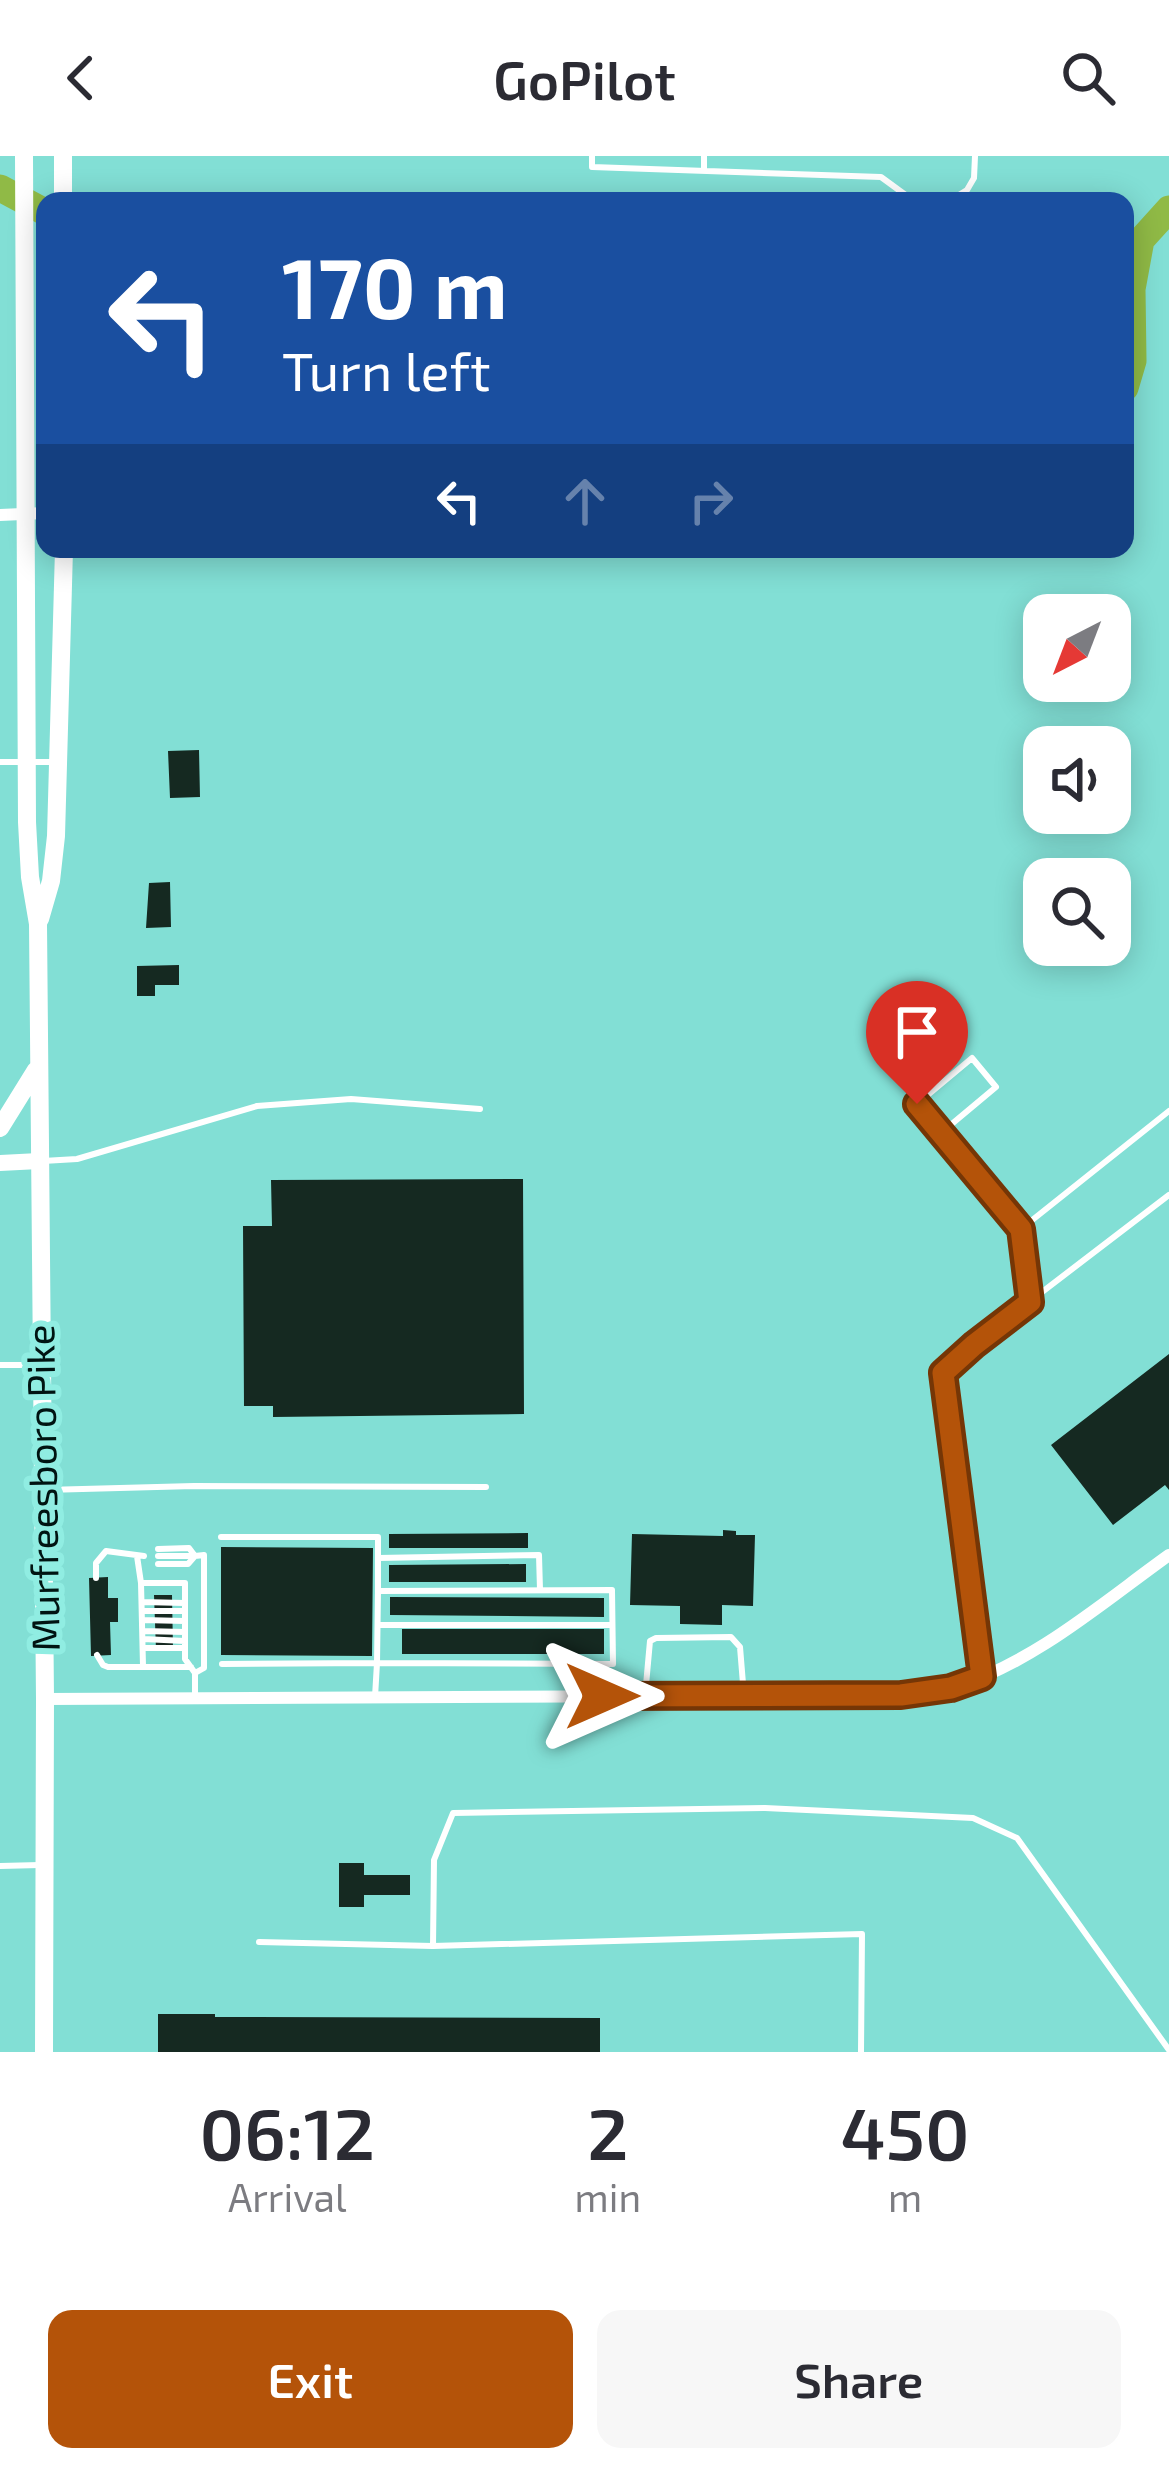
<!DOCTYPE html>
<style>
:root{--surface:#fff;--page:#f7f7f7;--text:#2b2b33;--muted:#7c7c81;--accent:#b45309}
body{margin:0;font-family:"Exo 2",sans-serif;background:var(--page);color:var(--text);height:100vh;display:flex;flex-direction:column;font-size:45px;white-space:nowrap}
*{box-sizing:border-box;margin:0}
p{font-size:39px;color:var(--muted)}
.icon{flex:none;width:66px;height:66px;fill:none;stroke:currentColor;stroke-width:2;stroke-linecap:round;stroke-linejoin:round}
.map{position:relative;height:1896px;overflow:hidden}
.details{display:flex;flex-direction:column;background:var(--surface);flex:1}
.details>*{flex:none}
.hud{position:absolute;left:36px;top:36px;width:1098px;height:366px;border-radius:24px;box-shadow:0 6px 30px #0003;background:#1a4fa0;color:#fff;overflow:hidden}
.needle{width:78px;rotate:222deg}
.buttons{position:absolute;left:1023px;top:438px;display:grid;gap:24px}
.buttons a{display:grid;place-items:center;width:108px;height:108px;border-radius:24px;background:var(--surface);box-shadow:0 6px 30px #0003;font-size:60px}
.pin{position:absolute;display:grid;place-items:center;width:102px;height:102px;color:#fff;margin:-123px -51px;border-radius:50% 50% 50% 0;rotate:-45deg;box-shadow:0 0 12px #0007}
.pin .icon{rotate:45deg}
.me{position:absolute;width:132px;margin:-66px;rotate:90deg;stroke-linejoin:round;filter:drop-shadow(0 0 9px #0008)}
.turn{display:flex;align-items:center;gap:42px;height:252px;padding:0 48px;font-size:54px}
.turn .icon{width:156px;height:156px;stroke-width:2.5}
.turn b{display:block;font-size:84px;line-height:102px}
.lanes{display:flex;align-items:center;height:114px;padding:0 48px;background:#0003;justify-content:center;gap:60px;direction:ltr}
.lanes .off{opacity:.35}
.eta{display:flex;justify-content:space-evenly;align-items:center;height:204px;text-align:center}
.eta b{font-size:72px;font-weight:600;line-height:84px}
.cta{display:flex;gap:24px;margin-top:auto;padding:24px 48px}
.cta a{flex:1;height:138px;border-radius:24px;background:var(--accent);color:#fff;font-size:48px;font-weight:600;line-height:138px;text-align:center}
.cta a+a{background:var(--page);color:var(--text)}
header{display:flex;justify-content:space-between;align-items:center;height:156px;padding:0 48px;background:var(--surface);font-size:54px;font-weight:600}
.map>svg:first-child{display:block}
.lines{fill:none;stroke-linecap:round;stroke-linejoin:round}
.river{stroke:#90ba46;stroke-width:27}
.building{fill:#152921}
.lane{stroke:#fff;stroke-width:6}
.street{stroke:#fff;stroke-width:12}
.secondary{stroke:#fff;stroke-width:16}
.primary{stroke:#fff;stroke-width:18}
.route-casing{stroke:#753606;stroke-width:30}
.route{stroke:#b45309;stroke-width:21}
.labels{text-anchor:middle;stroke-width:12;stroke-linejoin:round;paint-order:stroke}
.street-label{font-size:39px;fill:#001412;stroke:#90ede2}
</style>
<header><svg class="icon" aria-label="back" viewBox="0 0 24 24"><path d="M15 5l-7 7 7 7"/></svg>GoPilot<svg class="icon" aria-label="search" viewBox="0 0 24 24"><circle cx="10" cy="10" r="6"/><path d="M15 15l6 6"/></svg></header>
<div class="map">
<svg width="1169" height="1896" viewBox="0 0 1169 1896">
<rect width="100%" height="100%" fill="#82dfd5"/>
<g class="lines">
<path class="river" d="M0 32 45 56
M1125 232 1133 205 1132 133 1141 84 1169 53"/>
</g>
<path class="building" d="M199 594 200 641 170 642 168 595Z
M170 726 171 771 146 772 149 727Z
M179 809V829H155V840H137V810Z
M523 1023 524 1258 273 1261V1250H244L243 1070H272L271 1024Z
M1169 1198V1334L1165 1329 1113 1369 1051 1289Z
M723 1374 736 1375V1379H755L753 1450 722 1449V1469L680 1468V1450L630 1449 632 1378 723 1380Z
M528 1377V1392H389V1378Z
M221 1391 373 1392 372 1500 221 1499Z
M526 1408V1426H389V1409Z
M108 1421V1442H118V1466H110L111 1499 91 1500 89 1422Z
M154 1439H172L173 1493 156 1494Z
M390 1441 604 1442V1461L390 1459Z
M402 1473H604V1498H402Z
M339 1707H364V1719H410V1739H364V1751H339Z
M158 1858H215V1861L600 1862V1896H158Z"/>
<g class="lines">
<path class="lane" d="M592 0V11L881 21 907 40 954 42 967 34 974 22 975 0
M704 15V0
M0 606H56
M941 977 996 931 972 902 917 948 1021 1073
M43 1005 77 1003 257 950 351 943 480 953
M1030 1146 1021 1073 1169 955
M0 1209H38
M45 1334 194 1330 486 1331
M221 1381H378V1435
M158 1393 189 1392 195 1400
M137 1400 141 1427 143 1510
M158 1400H195
M378 1402 539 1399 540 1434
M158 1408H188L195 1400 204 1399V1512L195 1517V1539
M96 1422V1407L106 1395 144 1400
M141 1427H185V1503L195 1517
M612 1434 613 1508 377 1507 378 1435Z
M142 1446 185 1447
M142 1455H185
M142 1464 185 1465
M378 1469H612
M143 1475 185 1476
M143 1483 185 1485
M143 1492H185
M97 1499 103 1509 108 1511H191
M222 1508 377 1507 375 1541
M983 1521 943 1217 974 1188 1169 1039
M645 1540 650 1485 656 1482 731 1481 740 1491 744 1540
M0 1710 40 1709
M259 1786 433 1790 862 1778 861 1896
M433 1790 434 1704 453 1657 765 1652 973 1662 1017 1682 1169 1894"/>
<path class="street" d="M0 359 45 357
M45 1543 901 1539C919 1537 939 1536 956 1531 1036 1505 1102 1447 1169 1399"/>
<path class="secondary" d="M0 1007 39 1005"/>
<path class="primary" d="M24 0 27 666 30 721 38 768 45 1543 44 1896
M63 0V45
M40 763 51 725 56 680 64 393
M0 972 36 914"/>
</g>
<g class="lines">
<g class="route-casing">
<path id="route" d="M602 1540 901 1539 951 1532 982 1521 943 1217 974 1189 1030 1146 1021 1073 917 948"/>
</g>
<use href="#route" class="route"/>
</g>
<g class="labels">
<g class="street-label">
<text transform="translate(43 1332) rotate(-91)" y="14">Murfreesboro Pike</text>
</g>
</g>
</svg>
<div class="buttons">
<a><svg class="needle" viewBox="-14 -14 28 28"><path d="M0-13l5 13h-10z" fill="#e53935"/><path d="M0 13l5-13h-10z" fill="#7c7c81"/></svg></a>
<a><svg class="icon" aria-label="sound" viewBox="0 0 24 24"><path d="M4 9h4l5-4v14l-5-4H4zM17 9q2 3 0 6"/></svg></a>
<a><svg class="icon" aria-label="search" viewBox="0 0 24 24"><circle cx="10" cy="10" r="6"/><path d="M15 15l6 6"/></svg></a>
</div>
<div class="pin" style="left:917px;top:948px;background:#d93025"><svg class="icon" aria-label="arrive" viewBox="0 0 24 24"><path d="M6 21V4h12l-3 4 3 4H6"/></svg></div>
<svg class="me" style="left:602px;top:1540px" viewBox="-20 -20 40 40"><path d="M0-17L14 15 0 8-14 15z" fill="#b45309" stroke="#fff" stroke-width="4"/></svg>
<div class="hud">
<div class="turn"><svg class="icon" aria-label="left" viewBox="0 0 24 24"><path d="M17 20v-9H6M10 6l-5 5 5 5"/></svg><div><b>170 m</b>Turn left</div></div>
<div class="lanes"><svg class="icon" aria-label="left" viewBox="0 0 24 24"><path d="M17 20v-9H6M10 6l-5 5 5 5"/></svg><svg class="icon off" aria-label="ahead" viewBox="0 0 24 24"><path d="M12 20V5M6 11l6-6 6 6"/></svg><svg class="icon off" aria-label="right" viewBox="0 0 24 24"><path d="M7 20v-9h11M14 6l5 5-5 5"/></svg></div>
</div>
</div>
<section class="details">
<div class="eta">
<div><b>06:12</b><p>Arrival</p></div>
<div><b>2</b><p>min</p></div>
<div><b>450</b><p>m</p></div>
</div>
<div class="cta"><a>Exit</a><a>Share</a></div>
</section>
